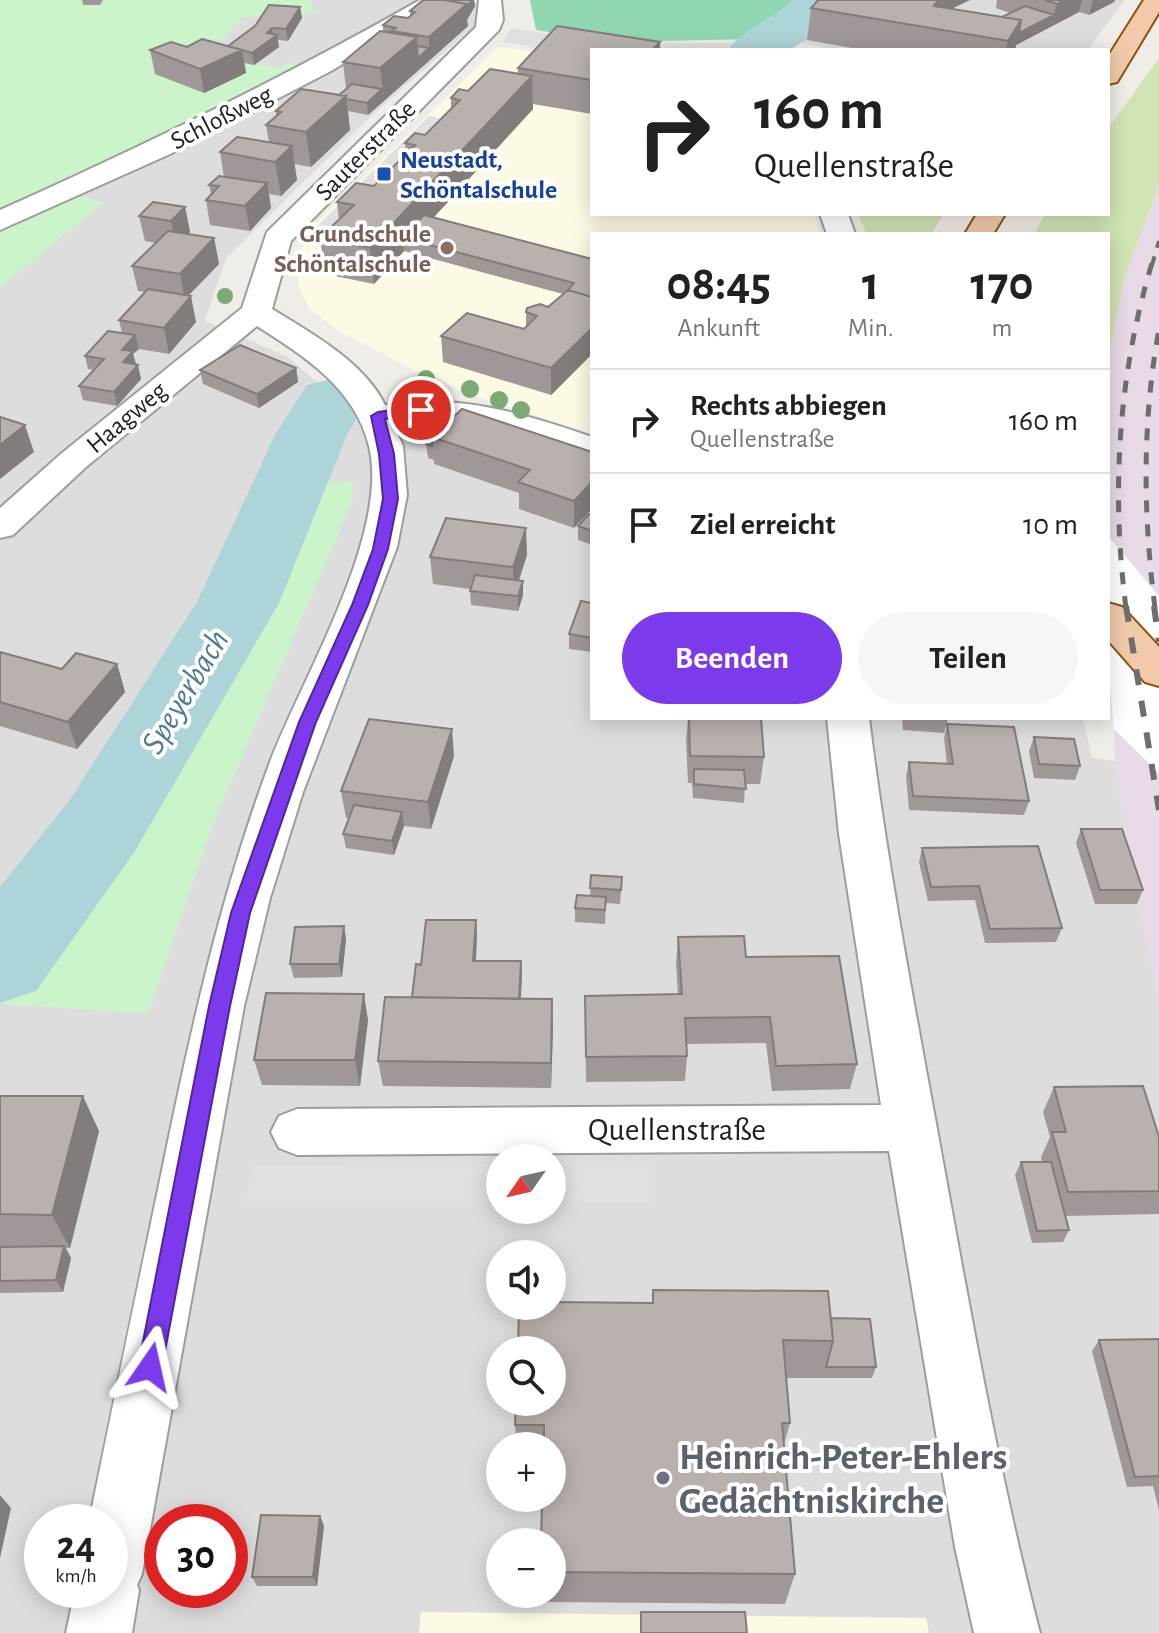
<!DOCTYPE html>
<html lang="de">
<meta charset="utf-8">
<style>
:root{--surface:#fff;--page:#f6f6f6;--text:#202124;--muted:#757577;--line:#e0e0e0;--accent:#7c3aed}
body{margin:0;font-family:"Alegreya Sans",sans-serif;background:var(--page);color:var(--text);height:100vh;display:flex;flex-direction:column;font-size:30px;white-space:nowrap}
*{box-sizing:border-box;margin:0}
p{font-size:26px;color:var(--muted)}
.icon{flex:none;width:44px;height:44px;fill:none;stroke:currentColor;stroke-width:2;stroke-linecap:round;stroke-linejoin:round}
.map{position:relative;flex:1;overflow:hidden}
.side{position:absolute;left:590px;top:232px;width:520px;height:488px;display:flex;flex-direction:column;background:var(--surface);border-radius:0px;box-shadow:0 4px 20px #0003}
.side>*{flex:none}
.banner{position:absolute;left:590px;top:48px;width:520px;height:168px;border-radius:0px;box-shadow:0 4px 20px #0003;background:#fff;color:var(--text);overflow:hidden}
.needle{width:52px;rotate:236deg}
.fabs{position:absolute;left:486px;top:1144px;display:grid;gap:16px}
.fabs a{display:grid;place-items:center;width:80px;height:80px;border-radius:50%;background:var(--surface);box-shadow:0 4px 20px #0003;font-size:40px}
.speed{position:absolute;left:24px;top:1504px;display:flex;gap:16px;font-size:40px;font-weight:700;text-align:center}
.speed>*{display:grid;place-content:center;width:104px;height:104px;border-radius:50%;background:var(--surface);box-shadow:0 4px 20px #0003;line-height:1}
.speed small{font-size:20px;font-weight:400}
.speed .limit{border:12px solid #d22;background:#fff;color:#111}
.pin{position:absolute;display:grid;place-items:center;width:68px;height:68px;color:#fff;margin:-34px;border:4px solid #fff;border-radius:50%;box-shadow:0 2px 8px #0007}
.me{position:absolute;width:88px;margin:-44px;rotate:11deg;stroke-linejoin:round;filter:drop-shadow(0 0 6px #0008)}
.turn{display:flex;align-items:center;gap:28px;height:168px;padding:0 32px;font-size:36px}
.turn .icon{width:104px;height:104px;stroke-width:2.5}
.turn b{display:block;font-size:56px;line-height:68px}
.eta{display:flex;justify-content:space-evenly;align-items:center;height:136px;text-align:center}
.eta b{font-size:48px;font-weight:700;line-height:56px}
.action{display:flex;gap:16px;margin-top:auto;padding:16px 32px}
.action a{flex:1;height:92px;border-radius:48px;background:var(--accent);color:#fff;font-size:32px;font-weight:700;line-height:92px;text-align:center}
.action a+a{background:var(--page);color:var(--text)}
ul{padding:0;list-style:none}
li{display:flex;align-items:center;gap:24px;height:104px;padding:0 32px;border-top:2px solid var(--line)}
li div{flex:1}
li b{display:block;font-size:30px}
li em{font-style:normal}
.map>svg:first-child{display:block}
.residential{fill:#dedddd;fill-rule:evenodd}
.industrial{fill:#e8dae7}
.education{fill:#fcf9e4}
.grass{fill:#d1e4b3}
.park{fill:#ccf4ca}
.pitch{fill:#8fd6b1}
.parking{fill:#e0e0e0}
.pier{fill:#fff}
.lines{fill:none;stroke-linecap:round;stroke-linejoin:round}
.river{fill:#add4d8;fill-rule:evenodd}
.minor-casing{stroke:#9d9d9d;stroke-width:4}
.major-casing{stroke:#8b5411;stroke-width:4}
.minor{fill:#fff;fill-rule:evenodd}
.major{fill:#f2caaa;fill-rule:evenodd}
.rail-far2{stroke:#6e6e6e;stroke-width:4;stroke-dasharray:9 9;stroke-linecap:butt}
.rail-far1{stroke:#6e6e6e;stroke-width:5;stroke-dasharray:12 12;stroke-linecap:butt}
.rail{stroke:#6e6e6e;stroke-width:6;stroke-dasharray:16 16;stroke-linecap:butt}
.tree{fill:#7baa76}
.wall{fill:#9f9896}
.shaded-wall{fill:#827c7a}
.building{fill:#b9b1ae;stroke:#827c7a;stroke-width:2}
.route{fill:#7c3aed;stroke:#51269a;stroke-width:2}
.transit-dot{fill:#1a4fb4;stroke:#fff;stroke-width:3}
.education-dot{fill:#8d6e63;stroke:#fff;stroke-width:3}
.worship-dot{fill:#6b7280;stroke:#fff;stroke-width:3}
.labels{text-anchor:middle;stroke-width:8;stroke-linejoin:round;paint-order:stroke}
.far-street-label{font-size:26px;fill:#202020;stroke:#fff}
.far-transit-label{font-size:26px;font-weight:bold;fill:#164399;stroke:#fff;text-anchor:start}
.far-education-label{font-size:26px;font-weight:bold;fill:#785e54;stroke:#fff;text-anchor:end}
.street-label{font-size:32px;fill:#202020;stroke:#fff}
.water-label{font-size:34px;font-style:italic;fill:#4f7c97;stroke:#fff}
.near-worship-label{font-size:38px;font-weight:bold;fill:#5b616d;stroke:#fff;text-anchor:start}
</style>
<div class="map">
<svg width="1159" height="1633" viewBox="0 0 1159 1633">
<rect width="100%" height="100%" fill="#f0ece8"/>
<path class="residential" d="M258 0H430L477 4 475 25 369 118 226 258 205 321 288 357 320 385 340 417 592 443V718H1083L1092 758 1115 761 1129 860 1159 997V1633H0V238ZM500 1158H552V1210H500ZM500 1254H552V1306H500ZM500 1350H552V1402H500ZM500 1446H552V1498H500ZM42 1522H110V1590H42ZM162 1522H230V1590H162ZM500 1542H552V1594H500Z
M834 0H1125L1087 50H841L793 42 838 1Z"/>
<path class="industrial" d="M1159 184V596L1108 536V361L1123 283Z
M1114 729 1159 773V997L1129 860 1115 761Z"/>
<path class="education" d="M498 47 592 59V214H814L821 234H592V434L478 397 416 371 338 331 310 309 299 288 297 263 307 232Z
M421 1612 926 1618 929 1633H419Z"/>
<path class="grass" d="M1159 58V184L1123 283 1108 361V234H1034L1045 214H1108V129Z
M858 214H944L931 234H867Z"/>
<path class="park" d="M0 0H309L315 14 242 17 207 57 278 68 290 63 307 69 212 110 59 192 104 202 0 287Z
M305 479 354 483 352 502 215 819 148 1013 0 1004V998L151 775 256 604Z"/>
<path class="pitch" d="M530 0H796L755 39 610 42 536 30Z"/>
<path class="parking" d="M511 28 610 43H745L736 50H592V56L502 42Z
M429 116 449 120 334 235 312 231Z
M649 1163 651 1202 552 1203V1164Z
M500 1164V1203L246 1205 253 1166Z"/>
<path class="pier" d="M1108 536 1159 596V773L1114 729 1108 666Z"/>
<g class="lines">
<path class="river" d="M793 0H845L817 33 789 50H728C744 28 773 19 793 0Z
M332 379 357 385 367 400 347 435 279 603 135 851 36 991 0 1003V887L69 801 197 602 275 435 307 385Z"/>
<g class="minor-casing">
<path id="minor" d="M420 0H447L331 71 168 155 0 230V210C143 146 283 78 420 0Z
M479 0H501L503 20 499 30 291 241 272 309C311 333 364 362 385 405 457 393 523 413 592 437V458C524 441 465 412 393 424L403 446 407 495 397 547 303 792 270 898 244 1006 142 1574 137 1585 139 1590 132 1633H66L75 1590H110V1522H89C112 1408 136 1294 160 1180 189 1038 219 899 270 762 302 678 390 534 369 446 355 388 304 356 257 326L86 467 13 535 0 538V508L62 453 242 308 267 232 476 27Z
M820 214H848L855 234H827Z
M827 718H869C886 856 912 993 937 1129 968 1298 997 1467 1040 1633H974L955 1547 889 1151 297 1155 279 1148 271 1132 279 1116 297 1109 881 1105 839 834Z"/>
</g>
<g class="major-casing">
<path id="major" d="M1144 0H1159V12L1117 82 1108 84V57Z
M977 214H1005L993 234H965Z
M1108 603 1122 607 1159 647V686L1145 682 1108 640Z"/>
</g>
<use href="#minor" class="minor"/>
<use href="#major" class="major"/>
<path class="rail-far2" d="M1152 265 1159 241"/>
<path class="rail-far1" d="M1126 608C1111 492 1118 375 1152 263
M1155 608C1143 514 1142 422 1159 329"/>
<path class="rail" d="M1126 606 1159 810
M1154 606 1159 642"/>
</g>
<g class="tree">
<circle cx="225" cy="296" r="8"/>
<circle cx="426" cy="379" r="9"/>
<circle cx="470" cy="389" r="9"/>
<circle cx="499" cy="400" r="9"/>
<circle cx="521" cy="410" r="9"/>
</g>
<path class="wall" d="M82 0H103L100 5H83Z
M423 0H474L475 6 467 20 468 26 368 115 348 111 350 130 311 167 294 164 297 180 281 196 269 194 271 208 250 231 210 225 206 200 211 194 209 185 224 177 220 152 269 142 266 125 276 116V111L339 95 346 89 343 62 383 32V25L408 18 410 16V11Z
M997 0H1115L1114 2 1089 15 1079 12 1016 45 1015 50H863L807 40 811 8 952 9 1002 17 1010 13 996 8Z
M300 7 302 18 288 41 278 40 279 47 254 65 244 63 246 73 204 93 155 74 150 50 187 47 228 46Z
M592 50V114L533 104V109L434 217 592 259V354L551 395 443 362 441 336 524 329 526 327V312L548 307 563 294 404 251 374 284 325 274 320 238 339 219 337 202 374 186 406 154 405 143 425 135 451 108V98L518 73V68Z
M185 207 190 232 188 234 214 238 219 264 188 296 196 322 169 354 139 349 133 354 141 379 117 406 83 400 79 386 94 370 88 369 85 356 122 333 119 320 145 292 138 291 132 266 156 243 145 241 139 216Z
M296 368 298 382 259 408 203 384 200 370Z
M435 424 592 452 574 528 519 509V493L434 464V460L428 458 426 444Z
M592 515V545L578 540V526Z
M527 555 519 581 523 595 518 611 471 605 470 589 433 584 430 557Z
M592 603V652L569 649V634Z
M0 652 62 669 117 664 125 692 77 749 0 726Z
M688 718 764 757 760 784H745L744 803 693 798 692 783H688L686 740Z
M902 718H948L944 733 903 730Z
M947 724 1029 801 1024 815 909 810 906 776 909 762 947 764 944 738Z
M1034 737 1080 766 1075 780 1034 778 1029 751Z
M454 756 431 829 404 826 394 855 346 848 343 834 349 818H346L341 791Z
M1081 829 1143 890 1137 904H1095L1076 843Z
M922 848 1062 928 1056 942 985 943 975 900 928 901 919 862Z
M591 875 622 877 620 904 606 903 605 924 575 922V908L590 896Z
M476 920 477 934 476 961 522 974 521 999 553 1025 551 1088 383 1086 378 1061 412 997 421 965Z
M344 926 346 939 342 977 294 978 290 964Z
M678 937 746 957 857 1064 850 1089 772 1091 766 1043 686 1044 687 1056 685 1081 586 1082 585 996 678 994 676 963Z
M368 1020 360 1086 262 1085 254 1060Z
M1054 1087 1159 1137V1214L1065 1216 1069 1230 1063 1242 1032 1243 1015 1175 1021 1162H1042L1041 1157 1050 1137 1043 1112Z
M0 1096 99 1131 70 1248H66L71 1258 63 1292 0 1293Z
M653 1290 831 1318 876 1367 872 1378H786L790 1423 784 1444 795 1574 785 1604 542 1602V1594H552V1446H517L515 1425 652 1303Z
M1159 1339V1510L1153 1486 1127 1487 1092 1351 1099 1340Z
M320 1516 324 1526 317 1586H257L252 1577Z"/>
<path class="shaded-wall" d="M471 0H474L475 6 467 20 468 26 384 101 380 68 417 37 418 58 429 48V37Z
M938 0H970L937 16 934 6Z
M1064 0H1082L1079 12 1016 45 1015 50H1006L1008 41 1021 20 1054 15 1057 4Z
M1093 0H1115L1114 2 1089 15Z
M300 7 302 18 288 41 286 29Z
M272 28 273 38 277 35 279 47 254 65 252 53Z
M660 42V50H652Z
M242 50 246 73 204 93 200 69Z
M532 76 533 109 413 240 403 238 404 251 374 284 370 248Z
M382 89 384 101 368 115 367 103Z
M346 96 350 130 311 167 306 132Z
M292 146 297 180 281 196 275 162Z
M267 183 271 208 250 231 245 206Z
M185 207 190 232 176 246 171 221Z
M214 238 219 264 185 299 180 274Z
M191 296 196 322 169 354 164 328Z
M592 328V354L551 395V368Z
M135 335 139 349 133 354 136 365 126 376 122 350Z
M138 365 141 379 117 406 114 392Z
M296 368 298 382 259 408 257 394Z
M25 425 34 452 0 479V445Z
M592 482V509L574 528V501Z
M526 528 527 555 514 594 513 567Z
M523 581V595L518 611V596Z
M117 664 125 692 77 749 68 722Z
M452 729 454 756 431 829 428 802Z
M402 812 404 826 394 855 392 841Z
M476 920 477 934 475 974 473 961Z
M344 926 346 939 342 977 339 964Z
M521 961 522 974 519 1025V1011Z
M364 994 368 1020 360 1086 355 1060Z
M552 999 553 1025 551 1088V1063Z
M83 1096 99 1131 70 1248 52 1215Z
M64 1246 71 1258 63 1292 56 1280Z
M0 1495 11 1508 0 1558Z
M320 1516 324 1526 317 1586 313 1577Z"/>
<path class="building" d="M423 0H444L467 4 429 37 392 31 396 28 383 25 394 16 408 18 415 12 410 11Z
M444 0H471L467 9V4Z
M818 0H938L934 6 1021 20 1008 41 811 8Z
M1045 0H1064L1057 4Z
M269 5 300 7 286 29 272 28 267 33 277 35 252 53 228 46 255 26Z
M1025 6 1054 15 1019 33 1021 20 1002 17Z
M557 26 660 42 652 50H592V80L518 68Z
M380 31 417 37 380 68 343 62Z
M202 39 242 50 200 69 150 50 171 42 187 47Z
M417 46 429 48 418 58Z
M490 69 532 76 370 248 320 238 354 205 337 202 356 183 374 186 415 145 405 143 415 133 425 135 460 100 451 98 459 89 468 91Z
M352 84 382 89 367 103 346 99V96L339 95Z
M301 89 346 96 306 132 266 125 281 112 276 111Z
M237 137 292 146 275 162 220 152Z
M219 176 267 183 245 206 206 200 219 186 209 185Z
M153 202 185 207 171 221 139 216Z
M424 215 592 259V297L568 290 574 283 403 238Z
M168 231 214 238 180 274 132 266Z
M148 289 191 296 164 328 119 320Z
M568 290 592 297V328L551 368 441 336 467 313 524 329 537 316 526 312 527 308 540 304 548 307Z
M108 331 135 335 122 350 133 351 123 362 138 365 114 392 79 386 104 359 85 356Z
M240 345 296 368 257 394 200 370Z
M462 409 592 452V482L574 501 518 482 530 470 432 437Z
M0 417 25 425 0 445Z
M447 417 452 419 432 437V446L426 444 435 424Z
M589 514 592 515V531L578 526Z
M446 518 526 528 513 567 430 557Z
M475 575 523 581 518 596 470 591Z
M581 601 592 603V638L569 634Z
M0 652 62 669 76 653 117 664 68 722 0 702Z
M689 718H761L764 757 690 756Z
M369 719 452 729 428 802 341 791Z
M947 724 1014 727 1029 801 913 796 909 762 953 764Z
M1034 737 1074 739 1080 766 1039 764Z
M694 769 744 770 746 789 694 784Z
M354 805 402 812 392 841 343 834Z
M1081 829H1122L1143 890H1100Z
M1038 846 1062 928 990 929 979 886 931 887 922 848Z
M591 875 622 877 621 890 590 888Z
M577 895 606 897 605 910 575 908Z
M426 920H476L473 961H521L519 999 412 997 416 964 421 965Z
M344 926 339 964H290L295 927Z
M744 936 746 957 839 956 857 1064 776 1066 770 1017 685 1018 687 1056 586 1057 585 996 682 994 678 937Z
M266 993 364 994 355 1060H254Z
M385 997 552 999 551 1063 378 1061Z
M1143 1086 1159 1137V1191L1068 1192 1052 1132H1066L1054 1087Z
M0 1096H83L52 1215 0 1214Z
M1021 1162H1051L1069 1230 1037 1231Z
M64 1246 56 1280 0 1281V1247Z
M653 1290 828 1291 833 1341 783 1340 790 1423H782L795 1574 552 1572V1542H541L542 1498H552V1446H544V1425H515L516 1402H552V1350H518L519 1306H552V1302L653 1303Z
M831 1318 870 1319 876 1367H826L833 1341Z
M1159 1339V1476L1135 1477 1099 1340Z
M261 1515 320 1516 313 1577H252Z
M641 1612H745L747 1633H641Z"/>
<path class="route" d="M421 406 428 410 425 413 385 419 394 454 398 499 388 549 368 605 316 722 250 913 230 1006 162 1367 159 1375 150 1379 142 1375 138 1367 209 1006 231 913 299 722 352 605 373 549 383 499 379 454 371 416 378 412Z"/>
<rect class="transit-dot" x="376" y="166" width="16" height="16" rx="4"/>
<circle class="education-dot" cx="447" cy="248" r="8"/>
<circle class="worship-dot" cx="663" cy="1478" r="8"/>
<g class="labels">
<g class="far-street-label">
<text transform="translate(221 117) rotate(-27)" y="9">Schloßweg</text>
<text transform="translate(365 150) rotate(-45)" y="9">Sauterstraße</text>
<text transform="translate(126 417) rotate(-40)" y="9">Haagweg</text>
</g>
<g class="far-transit-label">
<text x="400" y="168">Neustadt,<tspan x="400" dy="30">Schöntalschule</tspan></text>
</g>
<g class="far-education-label">
<text x="431" y="242">Grundschule<tspan x="431" dy="30">Schöntalschule</tspan></text>
</g>
<g class="street-label">
<text x="677" y="1140">Quellenstraße</text>
</g>
<g class="water-label">
<text transform="translate(184 691) rotate(-59)" y="12">Speyerbach</text>
</g>
<g class="near-worship-label">
<text x="679" y="1469">Heinrich-Peter-Ehlers<tspan x="679" dy="44">Gedächtniskirche</tspan></text>
</g>
</g>
</svg>
<div class="fabs">
<a><svg class="needle" viewBox="-14 -14 28 28"><path d="M0-13l5 13h-10z" fill="#e53935"/><path d="M0 13l5-13h-10z" fill="#757577"/></svg></a>
<a><svg class="icon" aria-label="sound" viewBox="0 0 24 24"><path d="M4 9h4l5-4v14l-5-4H4zM17 9q2 3 0 6"/></svg></a>
<a><svg class="icon" aria-label="search" viewBox="0 0 24 24"><circle cx="10" cy="10" r="6"/><path d="M15 15l6 6"/></svg></a>
<a>+</a>
<a>−</a>
</div>
<div class="speed"><div>24<small>km/h</small></div><div class="limit">30</div></div>
<div class="pin" style="left:421px;top:410px;background:#d93025"><svg class="icon" aria-label="arrive" viewBox="0 0 24 24"><path d="M6 21V4h12l-3 4 3 4H6"/></svg></div>
<svg class="me" style="left:150px;top:1367px" viewBox="-20 -20 40 40"><path d="M0-17L14 15 0 8-14 15z" fill="#7c3aed" stroke="#fff" stroke-width="4"/></svg>
<div class="banner">
<div class="turn"><svg class="icon" aria-label="right" viewBox="0 0 24 24"><path d="M7 20v-9h11M14 6l5 5-5 5"/></svg><div><b>160 m</b>Quellenstraße</div></div>
</div>
<section class="side">
<div class="eta">
<div><b>08:45</b><p>Ankunft</p></div>
<div><b>1</b><p>Min.</p></div>
<div><b>170</b><p>m</p></div>
</div>
<ul>
<li><svg class="icon" aria-label="right" viewBox="0 0 24 24"><path d="M7 20v-9h11M14 6l5 5-5 5"/></svg><div><b>Rechts abbiegen</b><p>Quellenstraße</p></div><em>160 m</em></li>
<li><svg class="icon" aria-label="arrive" viewBox="0 0 24 24"><path d="M6 21V4h12l-3 4 3 4H6"/></svg><div><b>Ziel erreicht</b></div><em>10 m</em></li>
</ul>
<div class="action"><a>Beenden</a><a>Teilen</a></div>
</section>
</div>
